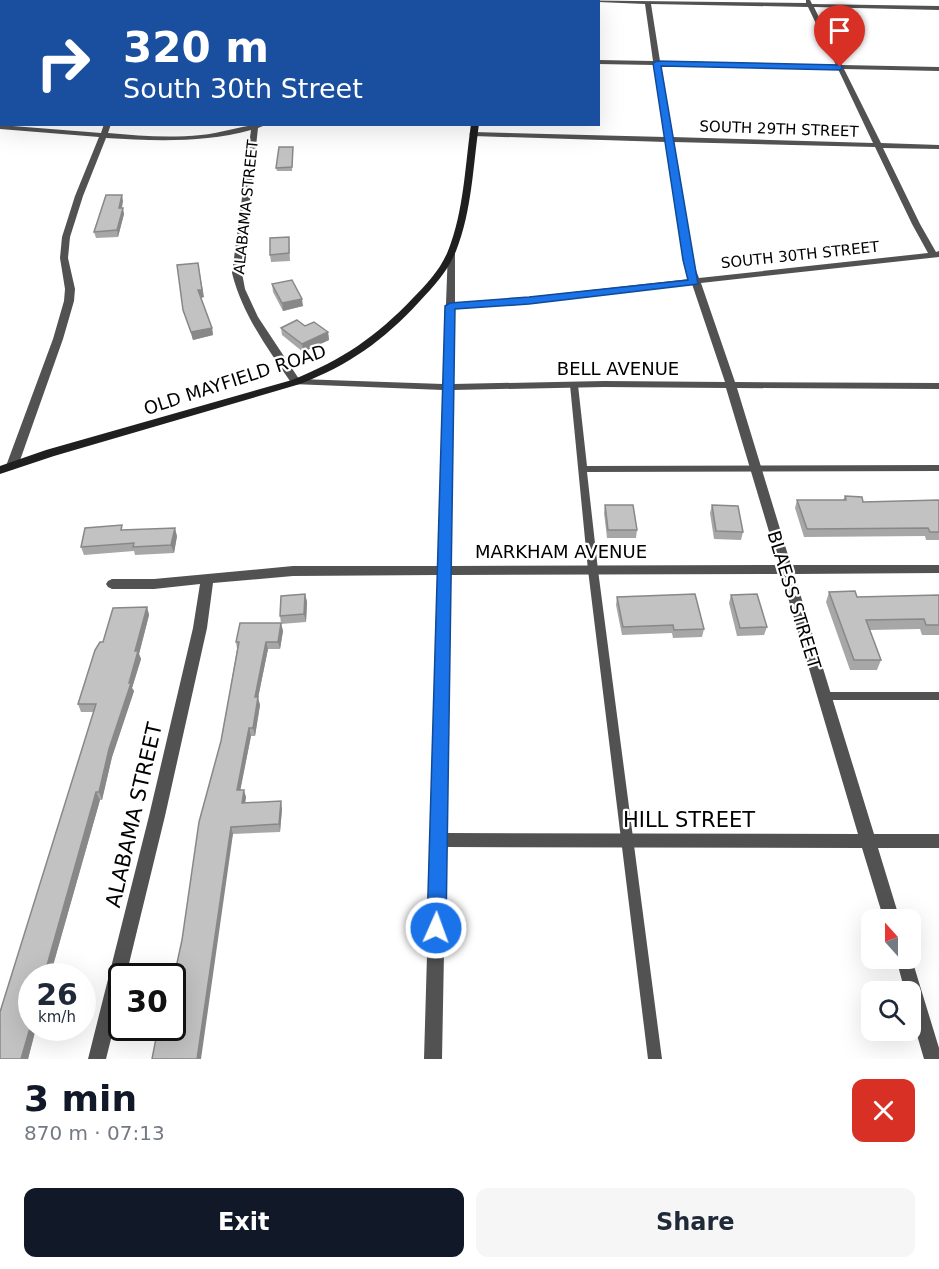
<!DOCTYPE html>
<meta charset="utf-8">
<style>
:root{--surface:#fff;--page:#f6f6f7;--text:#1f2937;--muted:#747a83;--accent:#111827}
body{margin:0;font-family:"DejaVu Sans",sans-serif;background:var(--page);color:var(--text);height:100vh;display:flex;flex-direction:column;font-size:22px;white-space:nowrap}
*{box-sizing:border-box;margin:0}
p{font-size:20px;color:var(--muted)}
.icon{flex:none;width:33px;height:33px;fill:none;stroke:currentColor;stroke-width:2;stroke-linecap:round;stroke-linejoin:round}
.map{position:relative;height:1059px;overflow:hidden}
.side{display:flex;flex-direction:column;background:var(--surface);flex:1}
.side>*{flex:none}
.top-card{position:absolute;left:0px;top:0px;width:600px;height:126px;box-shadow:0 6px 24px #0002;background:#1a4fa0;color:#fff;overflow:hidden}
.needle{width:39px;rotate:339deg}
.buttons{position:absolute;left:861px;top:909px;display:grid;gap:12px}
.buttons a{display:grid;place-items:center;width:60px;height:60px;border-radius:12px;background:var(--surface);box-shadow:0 6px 24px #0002;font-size:30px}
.speed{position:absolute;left:18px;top:963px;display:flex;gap:12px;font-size:30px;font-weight:700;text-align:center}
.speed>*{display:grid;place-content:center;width:78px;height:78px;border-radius:50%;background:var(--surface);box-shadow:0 6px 24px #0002;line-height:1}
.speed small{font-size:15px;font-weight:400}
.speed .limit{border:3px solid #111;border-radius:9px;background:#fff;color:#111}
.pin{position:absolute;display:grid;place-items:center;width:51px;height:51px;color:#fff;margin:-62px -26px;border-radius:50% 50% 50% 0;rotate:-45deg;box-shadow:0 0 6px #0007}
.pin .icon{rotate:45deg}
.me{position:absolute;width:66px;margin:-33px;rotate:2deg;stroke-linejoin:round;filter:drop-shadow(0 0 4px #0008)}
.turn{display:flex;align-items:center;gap:21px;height:126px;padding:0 24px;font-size:27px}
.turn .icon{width:78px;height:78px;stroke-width:2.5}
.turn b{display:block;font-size:42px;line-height:51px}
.round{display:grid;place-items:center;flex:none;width:63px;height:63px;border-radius:12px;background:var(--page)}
.overview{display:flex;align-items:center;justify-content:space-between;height:102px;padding:0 24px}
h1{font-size:36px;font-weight:800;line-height:45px;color:var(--accent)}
.primary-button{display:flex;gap:12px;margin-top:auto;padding:12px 24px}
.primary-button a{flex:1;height:69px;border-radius:12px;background:var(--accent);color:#fff;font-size:24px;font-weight:800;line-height:69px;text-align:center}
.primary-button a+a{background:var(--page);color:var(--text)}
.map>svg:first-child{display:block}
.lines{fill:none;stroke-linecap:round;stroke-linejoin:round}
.service{fill:#525252;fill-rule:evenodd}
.minor{fill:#525252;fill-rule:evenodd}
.secondary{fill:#1f1f1f;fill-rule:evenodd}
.wall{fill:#a7a7a7}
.shaded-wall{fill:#888}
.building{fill:#c2c2c2;stroke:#888;stroke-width:1.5}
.route{fill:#1a73e8;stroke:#114b97;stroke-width:1.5}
.labels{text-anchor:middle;stroke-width:4.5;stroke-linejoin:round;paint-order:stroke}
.far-street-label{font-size:15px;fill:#000;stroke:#fff}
.street-label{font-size:18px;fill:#000;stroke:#fff}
.near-street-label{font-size:21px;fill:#000;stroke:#fff}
</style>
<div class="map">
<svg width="939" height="1059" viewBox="0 0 939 1059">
<rect width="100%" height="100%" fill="#fff"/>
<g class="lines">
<path class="service" d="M571 383H574L578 385 587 466 939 465V471L587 472 598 570 662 1059H648L588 570 570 385Z
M824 692H939V700H824L820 699 819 696 820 693Z"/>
<path class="minor" d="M286 0H292V2H286Z
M303 0H361L300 2Z
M552 0 806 3V0H810L812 4 939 6V10L814 7 842 65 939 67V71L844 69 881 143 939 145V149L883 148 920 224 936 252 939 251V257L701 283 735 382 939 383V389L737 388 791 565H939V573L794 574 874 834H939V848H878L900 920H884L862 848 446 847 442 1059H424L438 575 293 576 213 583 207 628 165 816 126 976H122V995L106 1059H88L149 816 193 628 200 584 154 589H112L108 587 106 584 108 581 112 579H154L293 566H438L443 390 292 384C268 349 243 316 232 273L251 130C203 143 155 141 106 138L83 196 70 237 68 258 75 289 74 301 63 339 18 466 12 470 8 469 6 466 53 339 64 301 65 289 60 258 62 237 75 196 99 137 0 129V125L101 133 104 124H111L108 133C139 136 170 138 201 135 224 133 246 124 268 124L258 128 242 273 245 289 258 317 299 379 443 384 448 250 455 252V303L529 297 690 279 684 260 666 142 473 136 469 134 473 132 665 137 654 65 598 64V60L653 61 645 4ZM651 4 808 7 836 65 660 61ZM661 65 838 69 873 143 672 137ZM673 142 875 147 912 224 928 253 699 278 692 260ZM692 284 725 382 604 381 453 384 454 308 529 303ZM604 387 726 388 779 565 450 566 453 390ZM781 574 858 834 446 833 450 575Z
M0 6H2V10H0Z
M0 46H2V50H0Z
M2 62V69H0V63Z
M910 953 939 1048V1059H924L910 1011V992H905L896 958H910Z"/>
<path class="secondary" d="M491 0H497V2H491Z
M471 124H479C473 166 472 211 456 251 448 271 434 286 419 302 383 341 349 365 300 384L54 456 0 474V466L46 450 292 380C342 360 376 337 413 298 427 284 440 270 448 251 464 211 465 166 471 124Z"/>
</g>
<path class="wall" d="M293 147 292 171H277L276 168Z
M123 201 122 208 124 214 118 237 96 238 94 232Z
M289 237 290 261 271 262 270 255Z
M177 265 204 297 201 298 212 328 213 335 193 340 183 310Z
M272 284 303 306 283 311 273 292Z
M305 326 328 332 329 340 303 352 282 335 281 328Z
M845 496 863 502 939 500V540H926L925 536 804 537 795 508 797 500H843Z
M605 505 637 530 636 538H607L604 513Z
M712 505 743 532 741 540 714 539 710 513Z
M177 536 174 553 135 555 134 551 84 555 81 547Z
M829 592 857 597 939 595V635H922L920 629 870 630 881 660 877 670H850L826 602Z
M305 594 307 602 306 622 281 624 283 631 280 649H268L258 698 260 705 255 736H251L240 790 246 797 245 803 282 809 280 832 233 834 172 1028 221 741 237 649 236 642 281 623 280 616Z
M731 595 767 627 764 635 737 636 729 603Z
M617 597 704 629 702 637 673 638 672 633 622 635 616 605Z
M147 607 149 615 139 654 141 659 132 688 134 691 112 757 102 800H100L50 976H32V1028H36L28 1059H0V1012L94 712H81L78 704 95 650 100 642H103L113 608Z"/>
<path class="shaded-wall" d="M122 195 123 201 120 214 119 208Z
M123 208 124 214 118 237 117 230Z
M198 263 204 297 199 298 198 290Z
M302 299 303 306 283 311 282 303Z
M212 328 213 335 193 340 191 332Z
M328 332 329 340 303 352 302 344Z
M175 528 177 536 174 553 171 545Z
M305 594 307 602 306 622 304 614Z
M147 607 149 615 139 654 141 659 132 688 134 691 112 757 102 800 99 792 109 749 129 683 135 651Z
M281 623 283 631 280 649 278 642Z
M266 642 268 649 258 698 260 705 255 736 253 728 255 697Z
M249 728 251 736 239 797 237 790Z
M244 790 246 797 244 810 242 803Z
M96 792 100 800 50 976H44Z
M281 801 282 809 280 832 279 824Z
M231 827 233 834 201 1059H197Z
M32 1021V1028H36L28 1059H21Z"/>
<path class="building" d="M279 147H293L292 167 276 168Z
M106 195H122L119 208H123L117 230 94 232Z
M289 237V253L270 255V238Z
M198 263 202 290H198L212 328 191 332 183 310 177 265Z
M292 280 302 299 282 303 272 284Z
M297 320 305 326 314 322 328 332 302 344 281 328Z
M845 496 862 497 863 502 939 500V532H930L928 528 807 529 797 500H846Z
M605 505H633L637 530H608Z
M712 505 738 506 743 532 716 531Z
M122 525 121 530 175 528 171 545 133 547 134 543 81 547 85 528Z
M855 591 857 597 939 595V625H926L924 619 866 620 881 660H854L829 592Z
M305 594 304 614 280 616 281 596Z
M695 594 704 629 674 630 673 625 623 627 617 597Z
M757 594 767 627 740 628 731 595Z
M147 607 135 651H138L129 683H131L109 749 99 792H96L44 976H32V1021L21 1059H0V1012L96 704H78L95 650 100 642H103L113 608Z
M240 623H281L278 642H266L255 697H258L253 728H249L237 790H244L242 803 281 801 279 824 231 827 197 1059H152L158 1028H172V986L182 940 199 822 221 741 239 642H236Z"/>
<path class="route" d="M657 61 840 65 843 67 840 70 661 66 698 284 529 304 455 309 446 928 443 934 436 937 430 934 427 928 445 306 450 303 529 297 688 280 683 260 653 63Z"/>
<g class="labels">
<g class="far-street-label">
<text transform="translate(779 129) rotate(2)" y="5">SOUTH 29TH STREET</text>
<text transform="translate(246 207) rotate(-84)" y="5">ALABAMA STREET</text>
<text transform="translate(800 255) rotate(-6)" y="5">SOUTH 30TH STREET</text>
</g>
<g class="street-label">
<text x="618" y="375">BELL AVENUE</text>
<text transform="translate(235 380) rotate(-18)" y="6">OLD MAYFIELD ROAD</text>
<text x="561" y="558">MARKHAM AVENUE</text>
<text transform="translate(794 600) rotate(73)" y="6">BLAESS STREET</text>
</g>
<g class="near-street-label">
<text transform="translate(134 815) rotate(-77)" y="7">ALABAMA STREET</text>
<text x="689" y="827">HILL STREET</text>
</g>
</g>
</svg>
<div class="buttons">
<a><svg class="needle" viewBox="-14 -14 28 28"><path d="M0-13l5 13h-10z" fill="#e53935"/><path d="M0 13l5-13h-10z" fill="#747a83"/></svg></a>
<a><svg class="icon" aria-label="search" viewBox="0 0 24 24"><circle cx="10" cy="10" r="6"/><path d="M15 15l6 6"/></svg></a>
</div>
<div class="speed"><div>26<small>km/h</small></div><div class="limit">30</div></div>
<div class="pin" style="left:840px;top:67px;background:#d93025"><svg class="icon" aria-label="arrive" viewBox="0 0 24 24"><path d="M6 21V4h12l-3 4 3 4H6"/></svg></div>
<svg class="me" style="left:436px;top:928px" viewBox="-20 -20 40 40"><circle r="17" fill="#1a73e8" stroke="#fff" stroke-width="3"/><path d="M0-11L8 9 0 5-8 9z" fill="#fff"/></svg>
<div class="top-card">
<div class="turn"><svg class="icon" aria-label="right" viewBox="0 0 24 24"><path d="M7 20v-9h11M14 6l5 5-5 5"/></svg><div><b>320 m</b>South 30th Street</div></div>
</div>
</div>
<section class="side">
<div class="overview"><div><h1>3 min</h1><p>870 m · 07:13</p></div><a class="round" style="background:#d93025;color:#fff"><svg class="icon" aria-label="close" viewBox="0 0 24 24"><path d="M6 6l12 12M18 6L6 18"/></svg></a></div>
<div class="primary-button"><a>Exit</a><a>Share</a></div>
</section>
